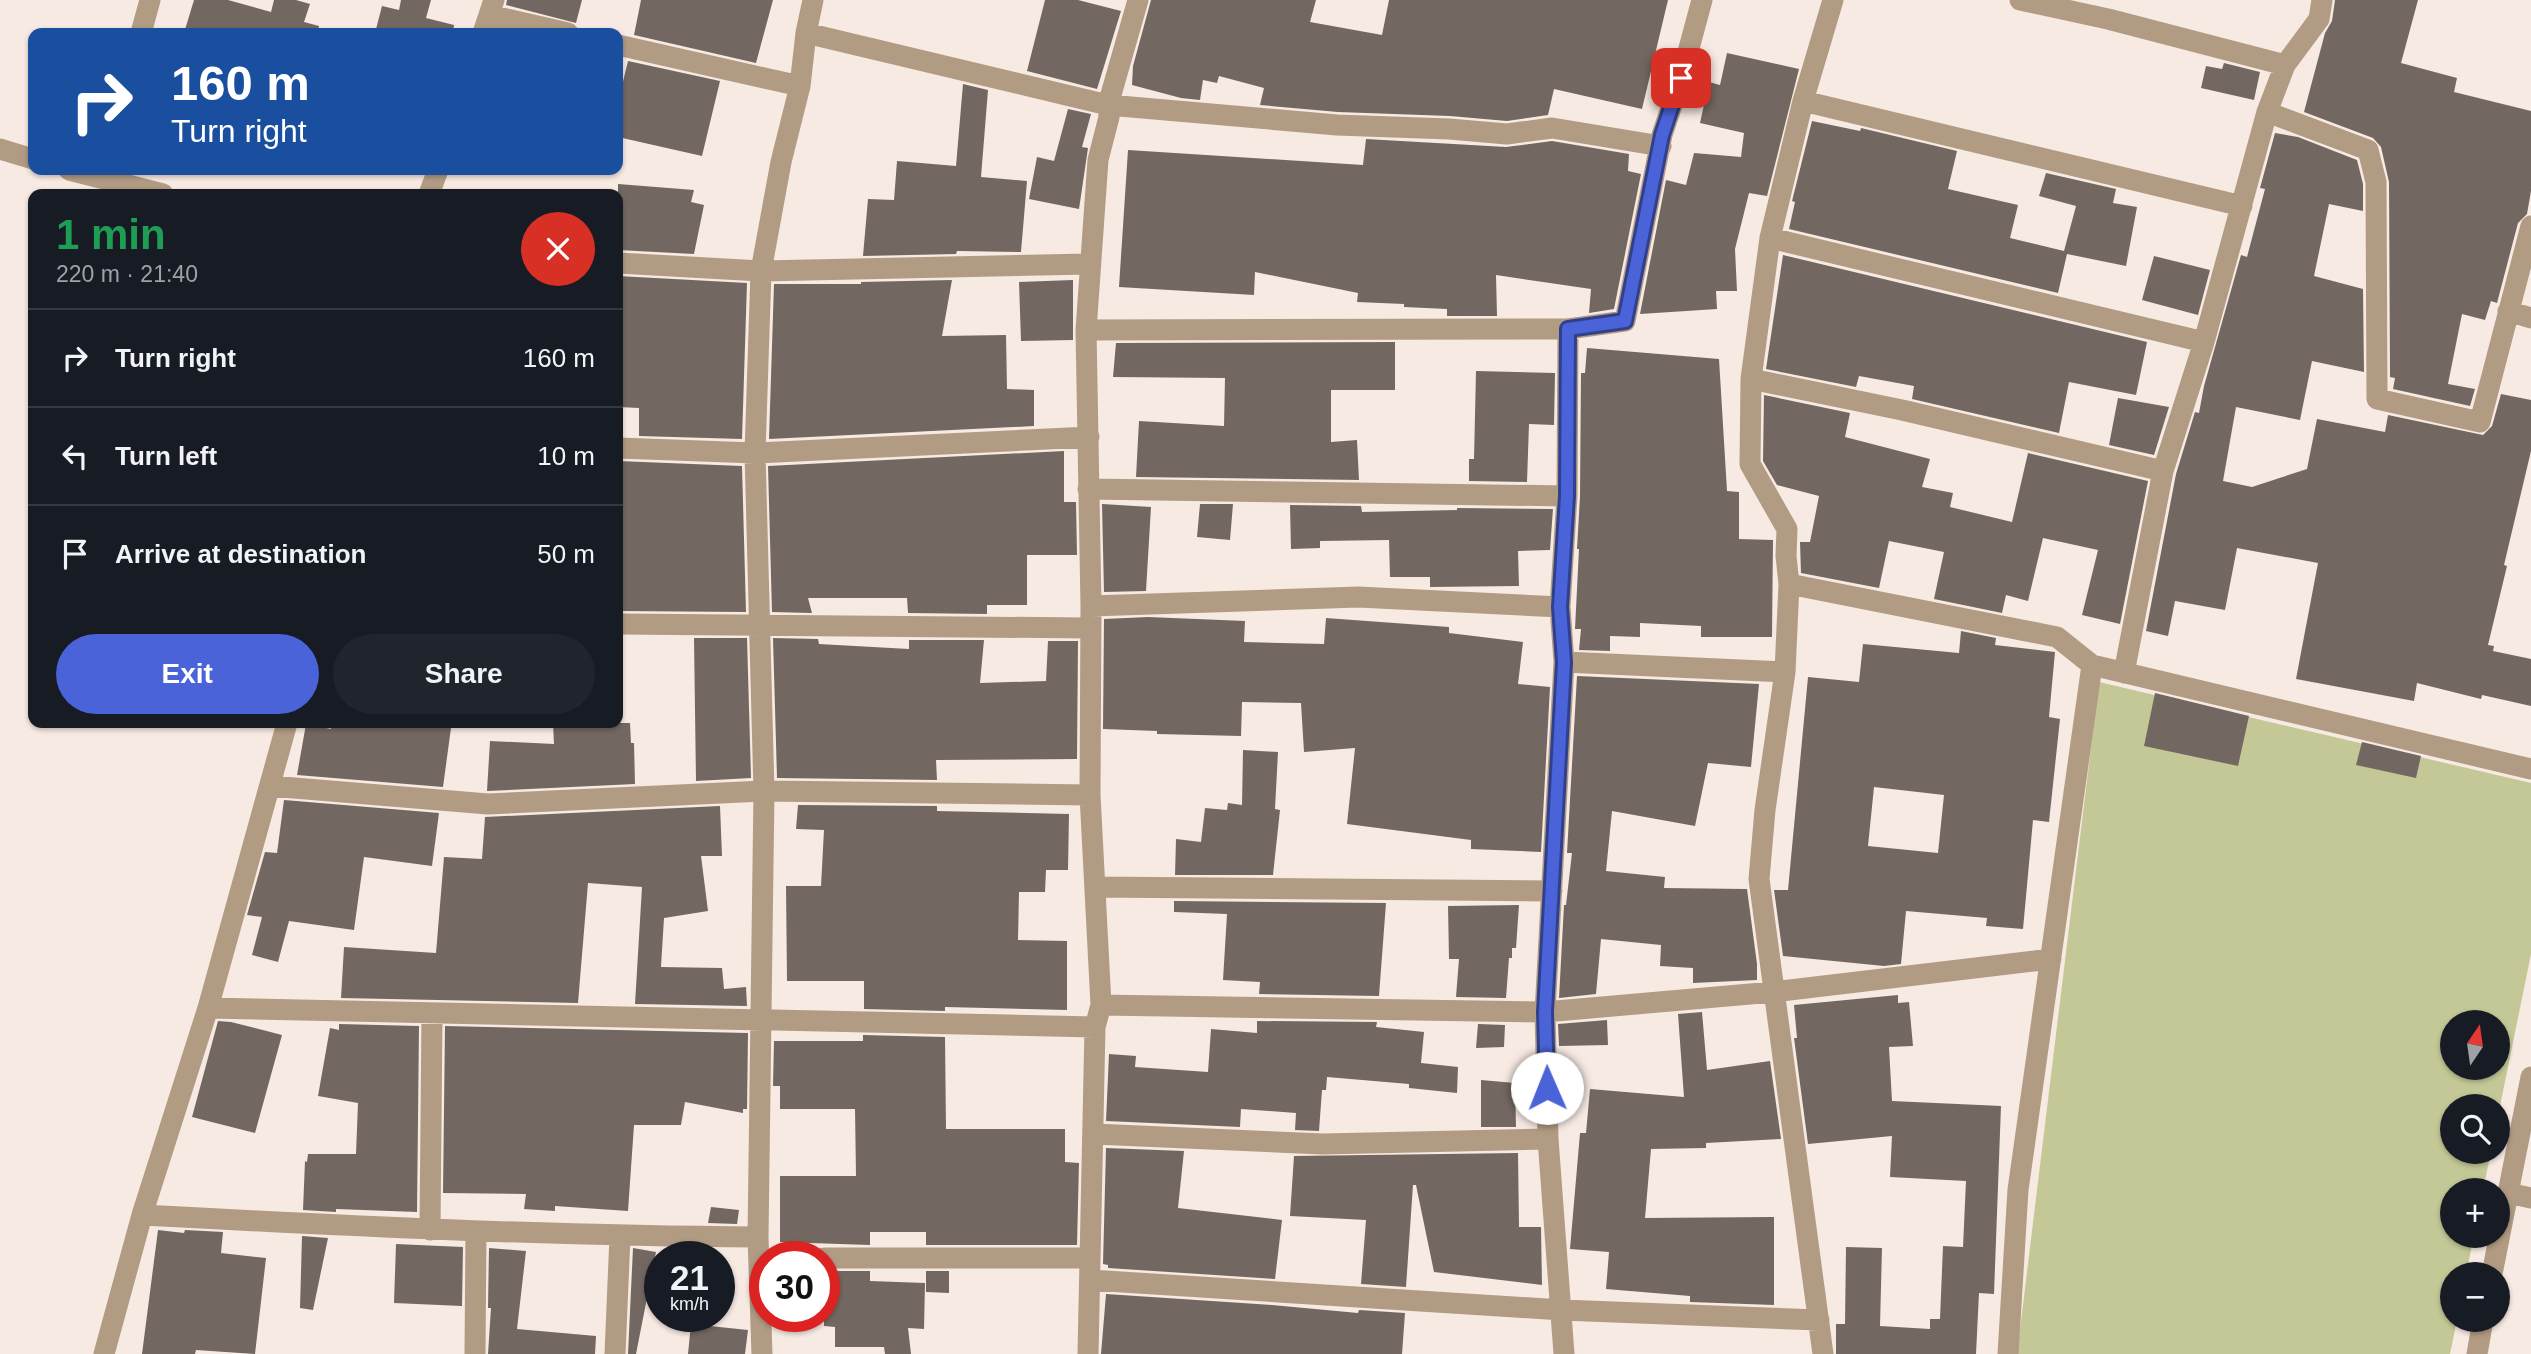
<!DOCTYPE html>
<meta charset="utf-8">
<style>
:root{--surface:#171b24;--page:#20242c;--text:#f1f3f6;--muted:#9ea1a6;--line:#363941;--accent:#4a63d8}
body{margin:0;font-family:Helvetica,sans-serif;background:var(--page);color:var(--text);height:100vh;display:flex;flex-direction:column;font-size:26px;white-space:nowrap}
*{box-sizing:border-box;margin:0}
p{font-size:23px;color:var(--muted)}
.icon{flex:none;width:38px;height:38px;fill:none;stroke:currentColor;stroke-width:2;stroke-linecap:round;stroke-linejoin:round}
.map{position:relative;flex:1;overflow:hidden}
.side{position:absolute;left:28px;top:189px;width:595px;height:539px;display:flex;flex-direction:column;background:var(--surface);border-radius:14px;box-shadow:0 2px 5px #0004}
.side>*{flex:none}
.guide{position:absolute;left:28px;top:28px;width:595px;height:147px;border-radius:14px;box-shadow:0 2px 5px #0004;background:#1a4fa0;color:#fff;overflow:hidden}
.needle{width:46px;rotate:13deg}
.fabs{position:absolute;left:2440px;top:1010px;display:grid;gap:14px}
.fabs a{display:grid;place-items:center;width:70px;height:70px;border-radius:50%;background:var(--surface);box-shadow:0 2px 5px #0004;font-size:35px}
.speed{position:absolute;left:644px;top:1241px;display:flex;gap:14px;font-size:35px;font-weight:700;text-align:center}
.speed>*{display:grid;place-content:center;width:91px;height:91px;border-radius:50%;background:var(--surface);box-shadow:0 2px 5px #0004;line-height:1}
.speed small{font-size:18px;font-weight:400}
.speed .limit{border:10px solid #d22;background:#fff;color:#111}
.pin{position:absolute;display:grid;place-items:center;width:60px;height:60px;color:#fff;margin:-30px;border-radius:14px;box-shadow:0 4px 10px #0006}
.me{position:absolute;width:77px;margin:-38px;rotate:359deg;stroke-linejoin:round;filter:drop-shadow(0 0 5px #0008)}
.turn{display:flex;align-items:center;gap:24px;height:147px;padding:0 28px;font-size:32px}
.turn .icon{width:91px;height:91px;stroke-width:2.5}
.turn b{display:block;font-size:49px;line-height:60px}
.round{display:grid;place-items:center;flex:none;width:74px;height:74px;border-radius:37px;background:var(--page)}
.head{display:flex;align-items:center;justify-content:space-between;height:119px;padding:0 28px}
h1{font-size:42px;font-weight:700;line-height:52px;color:#1e9e55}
.primary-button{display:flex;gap:14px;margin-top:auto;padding:14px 28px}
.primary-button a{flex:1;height:80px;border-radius:42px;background:var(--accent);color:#fff;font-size:28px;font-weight:700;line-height:80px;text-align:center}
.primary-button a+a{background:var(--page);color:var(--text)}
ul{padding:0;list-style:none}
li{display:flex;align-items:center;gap:21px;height:98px;padding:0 28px;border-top:2px solid var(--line)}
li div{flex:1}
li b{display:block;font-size:26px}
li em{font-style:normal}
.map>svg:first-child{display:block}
.green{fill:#c4c896;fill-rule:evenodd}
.building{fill:#736861;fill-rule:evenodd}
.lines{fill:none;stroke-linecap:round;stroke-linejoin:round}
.street{stroke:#b19b83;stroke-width:21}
.route-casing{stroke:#30408c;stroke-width:18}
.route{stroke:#4a63d8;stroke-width:12}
</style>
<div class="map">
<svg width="2531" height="1354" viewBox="0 0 2531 1354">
<rect width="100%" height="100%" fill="#f7eae3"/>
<path class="green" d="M2099 682 2531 783V954L2497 1121V1106H2452V1152H2491L2483 1190H2452V1236H2474L2466 1274H2452V1320H2457L2450 1354H2017ZM2452 1022H2497V1068H2452Z"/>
<path class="building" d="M194 0H228L271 12 274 0H296L310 4 304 22 319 26 318 33H184Z
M401 0H431L426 18 454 25 453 33H375L382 6 399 10Z
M507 0H582L576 23 506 5Z
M641 0H773L756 63 634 35Z
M1045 0H1078L1121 11 1097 89 1027 71Z
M1151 0H1316L1310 22 1382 35 1389 0H1668L1642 109 1554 89 1548 115 1507 121 1450 116 1338 112 1260 105 1264 88 1219 76 1217 83 1203 80 1200 100 1181 98 1132 85 1133 66Z
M2335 0H2418L2401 63 2457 78 2454 92 2531 111V191L2527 214 2518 223 2497 303 2491 301 2485 320 2462 314 2448 384 2475 389 2470 406 2393 389 2395 378 2390 377 2389 182 2381 147 2373 138 2304 112 2325 33 2332 21Z
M1727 53 1799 69 1767 196 1749 193 1735 249 1737 291H1716L1717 309 1640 314 1666 180 1686 185 1694 153 1741 157 1744 133 1700 123 1709 82 1720 85Z
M628 61 720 81 702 156 618 137V102Z
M2224 63 2260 72 2254 100 2201 88 2206 66 2222 69Z
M963 84 988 90 981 177 1027 181 1021 252 957 251 956 254 863 256 868 199 894 200 897 161 956 166Z
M1068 109 1091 114 1082 147 1088 148 1079 209 1029 199 1037 157 1054 161Z
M1812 121 1860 131 1861 128 1957 151 1948 189 2018 205 2010 238 2064 251 2076 206 2039 196 2046 173 2116 189 2113 203 2137 207 2126 266 2067 254 2058 293 1789 229 1795 202 1792 201Z
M2275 133 2298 137 2357 160 2363 184V211L2329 204 2314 276 2363 289 2364 372 2312 361 2300 420 2236 407 2223 481 2252 487 2307 469 2317 419 2385 432 2388 415 2483 435 2492 426 2501 394 2531 400V451L2504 565 2507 566 2488 645 2494 646 2493 651 2531 659V706L2482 695 2481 699 2417 683 2414 701 2296 679 2318 563 2237 548 2225 610 2175 601 2168 636 2146 631 2176 474 2195 412 2199 413 2204 386 2241 255 2247 257 2265 189 2260 188Z
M1366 139 1506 147 1552 141 1629 154 1628 171 1641 174 1614 309 1589 313 1591 289 1496 275 1497 316H1447V309L1404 307V304L1357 302 1358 293 1255 272 1254 295 1119 287 1128 150 1363 165Z
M618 184 694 190 691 202 704 205 694 254 618 250Z
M1783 255 2147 342 2136 395 2069 382 2059 433 1912 399 1914 386 1859 376 1856 387 1766 369Z
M2154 256 2210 270 2198 315 2142 300Z
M618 276 747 283 742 439 639 436V408L618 407Z
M952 280 942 336 1006 335 1007 389 1034 390V426L769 439 774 284H861V282Z
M1073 280V340L1021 341 1019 282Z
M1395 342V390H1331V442L1357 440 1359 480 1136 477 1139 421 1224 426 1225 378 1113 377 1116 343Z
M1587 348 1719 359 1727 491 1739 492V539L1773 540 1772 637H1701V626L1640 623V637L1610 636V651L1579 650 1581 629H1575L1579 549H1577L1580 496 1581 373H1585Z
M1476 371 1555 373 1554 425 1529 424 1527 482 1469 481V459H1474Z
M1764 395 1850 413 1845 437 1930 459 1922 487 1953 493 1950 507 2012 522 2028 453 2148 481 2120 624 2082 615 2098 550 2043 538 2028 601 2006 595 2002 613 1934 599 1944 552 1889 541 1879 588 1801 573 1800 542H1810L1819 496 1777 485 1763 461Z
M2118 398 2169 407 2154 455 2109 445Z
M1064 451V502H1076L1077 555H1027V605H987V614L908 613 907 598H808L812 613 772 612 768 466Z
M618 461 742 466 746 612 618 611Z
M1102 504 1151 507 1146 591 1104 592Z
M1200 504H1233L1230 540 1197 537Z
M1290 505 1361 506 1362 512 1457 510V508L1553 509 1550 550 1518 551 1519 586 1430 587V577H1390L1389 540 1320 541V548L1291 549Z
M1148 617 1245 621 1244 642 1324 644 1326 618 1449 627V633L1523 642 1518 684 1550 687 1541 852 1471 849V840L1347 824 1355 748 1304 752 1301 703 1242 702 1241 736 1157 734V731L1103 729 1104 619Z
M1961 631 1996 638 1995 645 2055 652 2049 717 2060 719 2049 822 2033 820 2023 929 1986 926 1987 918 1906 911 1901 964 1884 966 1783 956 1774 890H1788L1808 677 1859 682 1863 644 1959 653ZM1874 787 1944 795 1938 853 1868 846Z
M694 638H747L751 778 696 781Z
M773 638 818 639 819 644 909 649V640H984L980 683 1046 681 1048 641H1078L1077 759 936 760 937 780 777 778Z
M1577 676 1759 684 1751 767 1708 763 1695 826 1612 811 1606 871 1665 877 1664 888 1747 889 1757 964V980L1693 983V968L1660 966 1661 945 1601 939 1596 994 1559 998 1564 905H1566L1572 853H1567Z
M2155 693 2249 716 2238 766 2144 746Z
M331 723H441L440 728H451L443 787 297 775 306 724 331 729Z
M553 723H630L631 743H634L635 784 487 791 490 741 554 744Z
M2362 742 2421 756 2416 778 2356 765Z
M1243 750 1278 752 1275 809 1280 810 1273 875H1175L1176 839 1201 842 1205 808 1227 810 1228 803 1242 805Z
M284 800 439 813 432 866 364 857 354 930 289 921 278 962 252 955 262 917 247 915 265 852 277 853Z
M798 805 937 806V811L1069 814 1068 870H1046L1045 892H1019L1018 940 1067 941V1010L945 1007V1011L864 1009V981H787L786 886H821L824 830 796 829Z
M720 806 722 856H701L708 911 664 918 661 967 722 968 724 989 746 987 747 1006 635 1004 642 887 588 883 578 1003 341 998 344 947 436 953 444 857 482 859 485 817Z
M1174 901 1386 903 1379 996 1259 994 1260 982 1223 980 1227 914 1174 912Z
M1519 905 1516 948H1512V958H1509L1506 998 1456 997 1459 959H1449L1448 906Z
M1898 995V1003L1909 1002 1913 1046 1889 1047 1892 1101 2001 1106 1994 1294 1979 1293 1976 1354H1836V1324H1845L1846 1247 1882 1248 1880 1326 1930 1329V1319H1940L1943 1246 1963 1247 1966 1181 1890 1177 1892 1136 1808 1144 1794 1038H1797L1794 1005Z
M1702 1012 1707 1070 1770 1061 1781 1139 1706 1143V1148L1651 1149 1645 1218 1774 1217V1305L1690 1302V1296L1606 1289 1609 1252 1570 1249 1580 1133H1586L1590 1089 1684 1097 1678 1014Z
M1607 1020 1608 1045 1559 1046 1558 1024Z
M218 1021 231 1022 282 1035 255 1133 192 1117Z
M1257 1021 1377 1022 1376 1027 1424 1032 1421 1063 1458 1067 1457 1093 1409 1088V1084L1327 1077 1326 1090H1322L1319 1131 1295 1130 1296 1113 1241 1109 1240 1127 1106 1121 1109 1054 1136 1056 1135 1067 1208 1072 1211 1029 1257 1033Z
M339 1024 419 1026 417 1212 336 1209V1212L303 1210 305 1161 307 1162 308 1154H356L358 1103 318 1096 330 1028 339 1030Z
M1478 1024 1505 1025 1504 1047 1476 1048Z
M445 1026 748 1033 747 1109H743V1113L685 1102 681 1125H634L628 1211 555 1206V1211L524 1209 526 1194 443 1193Z
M863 1035 945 1037 946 1129H1065V1162L1079 1163 1077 1245H926V1232H870V1245L780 1242V1176H856L855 1109H780V1086H773L774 1041H863Z
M1481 1080 1515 1083 1516 1127H1481Z
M1106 1148 1184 1151 1178 1208 1282 1220 1275 1279 1108 1268V1265L1103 1264Z
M1518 1153 1519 1227H1541L1542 1285 1434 1272 1416 1185H1413L1406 1287 1361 1284 1366 1220 1290 1216 1294 1156Z
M711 1207 739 1210 737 1224 708 1223Z
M158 1230 184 1233 185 1230 223 1232 221 1253 266 1258 255 1354 196 1350 195 1354H142Z
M302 1236 328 1238 313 1310 300 1308Z
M396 1244 463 1247 462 1306 394 1303Z
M489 1248 526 1251 517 1329 596 1336 595 1354H488L491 1308H488Z
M633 1248 656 1252 636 1354H628Z
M824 1271H870V1281L925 1283 924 1329 908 1328 911 1354H885L884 1347H835V1327L824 1326Z
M926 1271H949V1293L926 1292Z
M1106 1294 1272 1305 1358 1313 1359 1310 1405 1313 1402 1354H1101Z
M691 1324 748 1330 745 1354H688Z"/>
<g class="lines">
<path class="street" d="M2020 0 2108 19 2285 65
M489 15 568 33
M141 33 150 0
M483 33 494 0
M806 33 1108 105 1337 125 1449 129 1507 134 1552 128 1661 146
M618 45 800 86
M1803 101 2242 206
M2267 112 2368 150 2376 182 2377 399 2480 422 2531 226
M0 149 33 159
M69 170 163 194
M429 194 438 170
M1770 238 2204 342
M618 263 761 271 1089 264
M2508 311 2531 318
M1086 330 1568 329 1625 321 1662 135 1681 78 1702 0
M1751 379 1902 410 2163 471
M618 448 755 453 1089 437
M1088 489 1567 496
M1789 584 2057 637 2092 665 2531 769
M1091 606 1358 597 1560 607
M618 624 1090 628
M1564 662 1785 672
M2124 673 2163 471 2204 342 2267 112 2285 65 2319 19 2322 0
M270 786 488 804 764 791 1090 795
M1096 887 1552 891
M1101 1005 1545 1012 1773 992 2051 959
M208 1008 1095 1027
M1094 1134 1323 1144 1548 1139
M2508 1193 2531 1198
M142 1215C348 1226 552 1236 758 1237
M430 1230 432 1014
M824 1258H1089
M2492 1274 2531 1077
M1090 1280 1562 1310 1819 1320
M104 1354 142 1215 208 1008 287 723
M475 1354 476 1231
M615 1354 620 1236
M762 1354 758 1237 764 791 755 453 761 271 781 162 800 86 806 33 813 0
M1088 1354 1095 1027 1101 1005 1090 795 1091 606 1086 330 1098 160 1109 117 1108 105 1138 0
M1564 1354 1548 1139 1545 1012 1564 662 1560 607 1567 496 1568 329
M1823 1354 1759 879 1765 810 1785 672 1789 584 1786 556 1787 529 1750 464 1751 379 1770 238 1803 101 1833 0
M2008 1354 2018 1190 2092 665
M2477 1354 2483 1320"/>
</g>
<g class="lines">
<g class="route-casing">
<path id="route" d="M1547 1088 1545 1012 1564 662 1560 607 1567 496 1568 329 1625 321 1662 135 1681 78"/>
</g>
<use href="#route" class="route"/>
</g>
</svg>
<div class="fabs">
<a><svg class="needle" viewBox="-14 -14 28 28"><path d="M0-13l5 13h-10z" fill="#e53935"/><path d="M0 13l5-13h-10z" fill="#9ea1a6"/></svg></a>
<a><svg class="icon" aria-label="search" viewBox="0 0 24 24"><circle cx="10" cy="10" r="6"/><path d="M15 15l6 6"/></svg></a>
<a>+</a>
<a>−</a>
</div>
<div class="speed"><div>21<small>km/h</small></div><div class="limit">30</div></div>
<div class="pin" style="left:1681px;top:78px;background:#d93025"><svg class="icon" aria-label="arrive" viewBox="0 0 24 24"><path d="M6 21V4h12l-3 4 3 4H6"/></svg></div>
<svg class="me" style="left:1547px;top:1088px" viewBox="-20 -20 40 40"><circle r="19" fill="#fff"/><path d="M0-13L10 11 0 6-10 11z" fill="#4a63d8"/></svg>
<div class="guide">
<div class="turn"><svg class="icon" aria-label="right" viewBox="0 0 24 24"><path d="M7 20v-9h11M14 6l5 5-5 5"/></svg><div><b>160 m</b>Turn right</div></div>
</div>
<section class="side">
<div class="head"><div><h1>1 min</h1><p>220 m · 21:40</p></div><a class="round" style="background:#d93025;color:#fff"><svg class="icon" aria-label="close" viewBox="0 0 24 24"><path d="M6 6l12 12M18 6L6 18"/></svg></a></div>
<ul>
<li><svg class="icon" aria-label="right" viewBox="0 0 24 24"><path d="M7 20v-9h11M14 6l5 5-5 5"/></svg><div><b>Turn right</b></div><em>160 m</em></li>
<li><svg class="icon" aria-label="left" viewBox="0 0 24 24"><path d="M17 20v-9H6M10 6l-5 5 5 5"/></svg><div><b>Turn left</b></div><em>10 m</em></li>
<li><svg class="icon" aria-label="arrive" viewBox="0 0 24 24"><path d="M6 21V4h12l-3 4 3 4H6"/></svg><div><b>Arrive at destination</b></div><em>50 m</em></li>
</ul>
<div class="primary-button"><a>Exit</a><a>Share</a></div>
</section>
</div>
